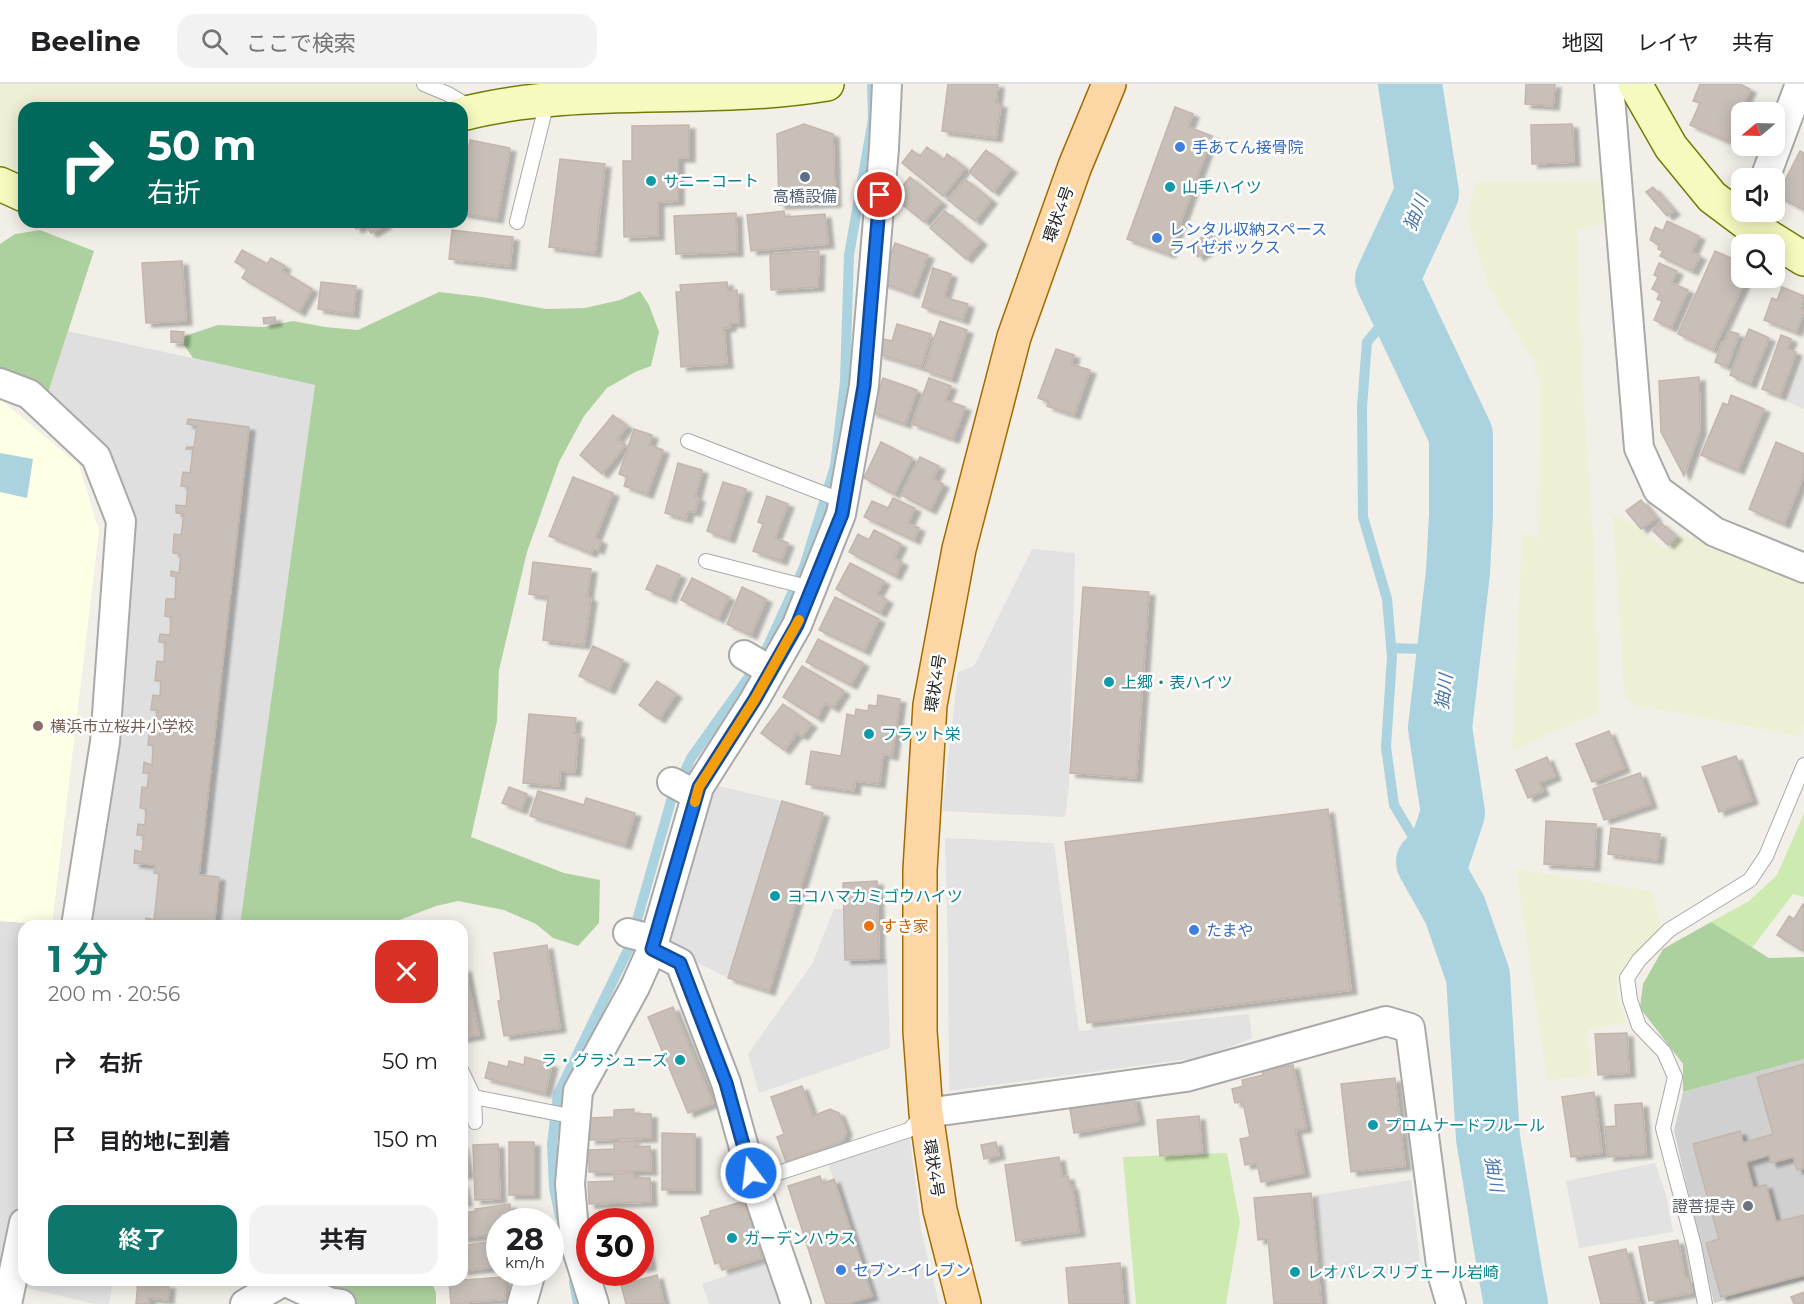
<!DOCTYPE html>
<html lang="ja">
<meta charset="utf-8">
<style>
:root{--surface:#fff;--page:#f2f2f2;--text:#202124;--muted:#757577;--line:#e0e0e0;--accent:#0f766e}
body{margin:0;font-family:Montserrat,"Noto Sans JP",sans-serif;background:var(--page);color:var(--text);height:100vh;display:flex;flex-direction:column;font-size:22px;white-space:nowrap}
*{box-sizing:border-box;margin:0}
p{font-size:20px;color:var(--muted)}
.icon{flex:none;width:33px;height:33px;fill:none;stroke:currentColor;stroke-width:2;stroke-linecap:round;stroke-linejoin:round}
.map{position:relative;flex:1;overflow:hidden}
.sheet{position:absolute;left:18px;top:836px;width:450px;height:366px;display:flex;flex-direction:column;background:var(--surface);border-radius:18px;box-shadow:0 3px 15px #0003}
.sheet>*{flex:none}
.guide{position:absolute;left:18px;top:18px;width:450px;height:126px;border-radius:18px;box-shadow:0 3px 15px #0003;background:#00695c;color:#fff;overflow:hidden}
.needle{width:39px;rotate:251deg}
.fabs{position:absolute;left:1731px;top:18px;display:grid;gap:12px}
.fabs a{display:grid;place-items:center;width:54px;height:54px;border-radius:12px;background:var(--surface);box-shadow:0 3px 15px #0003;font-size:30px}
.speed{position:absolute;left:486px;top:1124px;display:flex;gap:12px;font-size:30px;font-weight:700;text-align:center}
.speed>*{display:grid;place-content:center;width:78px;height:78px;border-radius:50%;background:var(--surface);box-shadow:0 3px 15px #0003;line-height:1}
.speed small{font-size:15px;font-weight:400}
.speed .limit{border:9px solid #d22;background:#fff;color:#111}
.pin{position:absolute;display:grid;place-items:center;width:51px;height:51px;color:#fff;margin:-26px;border:3px solid #fff;border-radius:50%;box-shadow:0 2px 6px #0007}
.me{position:absolute;width:66px;margin:-33px;rotate:345deg;stroke-linejoin:round;filter:drop-shadow(0 0 4px #0008)}
.turn{display:flex;align-items:center;gap:21px;height:126px;padding:0 30px;font-size:27px}
.turn .icon{width:78px;height:78px;stroke-width:2.5}
.turn b{display:block;font-size:42px;line-height:51px}
.round{display:grid;place-items:center;flex:none;width:63px;height:63px;border-radius:18px;background:var(--page)}
.headline{display:flex;align-items:center;justify-content:space-between;height:102px;padding:0 30px}
h1{font-size:36px;font-weight:700;line-height:45px;color:var(--accent)}
.action{display:flex;gap:12px;margin-top:auto;padding:12px 30px}
.action a{flex:1;height:69px;border-radius:18px;background:var(--accent);color:#fff;font-size:24px;font-weight:700;line-height:69px;text-align:center}
.action a+a{background:var(--page);color:var(--text)}
ul{padding:0;list-style:none}
li{display:flex;align-items:center;gap:18px;height:78px;padding:0 30px}
li div{flex:1}
li b{display:block;font-size:22px}
li em{font-style:normal}
header{display:flex;align-items:center;gap:36px;box-sizing:border-box;height:84px;padding:0 30px;background:var(--surface);border-bottom:2px solid var(--line)}
header strong{font-size:28px}
nav{display:flex;gap:33px;margin-inline-start:auto;font-size:21px}
.search{width:420px;height:54px;background:var(--page);display:flex;align-items:center;gap:15px;box-sizing:border-box;padding:0 21px;border-radius:18px;color:var(--muted);font-size:22px}
.map>svg:first-child{display:block}
.residential{fill:#e0dfdf}
.education{fill:#ffffe5}
.religious{fill:#d0d0d0}
.farmland{fill:#eef0d5}
.grass{fill:#cdebb0}
.forest{fill:#add19e}
.parking{fill:#e2e2e2}
.water{fill:#aad3df}
.lines{fill:none;stroke-linecap:round;stroke-linejoin:round}
.stream{stroke:#aad3df;stroke-width:10}
.river{stroke:#aad3df;stroke-width:64}
.building{fill:#c7bfb8;stroke:#c4b6ab;stroke-width:1.5;filter:url(#shadow)}
.lane-casing{stroke:#a9a9a9;stroke-width:16}
.street-casing{stroke:#a9a9a9;stroke-width:32}
.secondary-casing{stroke:#707d05;stroke-width:36}
.primary-casing{stroke:#a06b00;stroke-width:36}
.lane{stroke:#fff;stroke-width:14}
.street{stroke:#fff;stroke-width:28}
.secondary{stroke:#f7fabf;stroke-width:33}
.primary{stroke:#fcd6a4;stroke-width:33}
.route-casing{stroke:#114b97;stroke-width:15}
.route{stroke:#1a73e8;stroke-width:10}
.slow{stroke:#f59e0b;stroke-width:10}
.shop-dot{fill:#3f7fe0;stroke:#fff;stroke-width:2}
.service-dot{fill:#5c6f8a;stroke:#fff;stroke-width:2}
.culture-dot{fill:#0f9aa8;stroke:#fff;stroke-width:2}
.education-dot{fill:#8d6e63;stroke:#fff;stroke-width:2}
.food-dot{fill:#e8710a;stroke:#fff;stroke-width:2}
.worship-dot{fill:#6b7280;stroke:#fff;stroke-width:2}
.labels{text-anchor:middle;stroke-width:5;stroke-linejoin:round;paint-order:stroke}
.shop-label{font-size:16px;fill:#366cbe;stroke:#fff;text-anchor:start}
.culture-label{font-size:16px;fill:#0d838f;stroke:#fff;text-anchor:start}
.service-label{font-size:16px;fill:#4e5e75;stroke:#fff}
.street-label{font-size:16px;fill:#222;stroke:#fff}
.education-label{font-size:16px;fill:#785e54;stroke:#fff;text-anchor:start}
.food-label{font-size:16px;fill:#c56008;stroke:#fff;text-anchor:start}
.worship-label{font-size:16px;fill:#5b616d;stroke:#fff;text-anchor:end}
.water-label{font-size:18px;font-style:italic;fill:#4a7aab;stroke:#fff}
</style>
<header>
<strong>Beeline</strong>
<div class="search"><svg class="icon" aria-label="search" viewBox="0 0 24 24"><circle cx="10" cy="10" r="6"/><path d="M15 15l6 6"/></svg>ここで検索</div>
<nav><a>地図</a><a>レイヤ</a><a>共有</a></nav>
</header>
<div class="map">
<svg width="1804" height="1220" viewBox="0 0 1804 1220">
<defs>
<filter id="shadow"><feDropShadow dx="6" dy="4" stdDeviation="1.5" flood-color="#0004"/></filter>
</defs>
<rect width="100%" height="100%" fill="#f2efe9"/>
<path class="residential" d="M68 247 315 301 245 841H76L121 437 96 373 43 324Z
M0 837 45 841 24 842V1138L0 1220Z"/>
<path class="education" d="M0 315 79 381 99 447 52 841 0 837Z"/>
<path class="religious" d="M1804 975V1196L1714 1219 1674 1047 1683 1008Z"/>
<path class="farmland" d="M0 0H424L462 24H24V111L0 100Z
M1603 97 1606 139 1577 147 1582 291 1594 464 1599 628 1512 667 1522 450 1539 453 1540 293H1533L1537 283 1489 203 1467 134 1476 98Z
M1613 431 1627 436 1665 465 1681 450 1804 499V641L1800 652 1633 621 1624 607Z
M1516 785 1652 807 1661 842 1622 884 1617 898V917L1626 939 1587 945 1591 992 1547 996Z"/>
<path class="grass" d="M1804 729V813L1793 810 1752 864 1711 838 1749 817 1777 791Z
M1227 1069 1240 1138 1226 1220H1136L1123 1073Z"/>
<path class="forest" d="M40 146 94 167 43 324 0 299V160L15 150Z
M640 207 649 221 659 248 651 282 635 288 607 304 584 332 559 378 527 468 499 586 497 637 471 753 564 789 600 796 599 839 578 862 553 854 536 840 504 826 458 817 436 822 397 837 392 841H240L315 301 193 274 179 254 218 241 264 243 293 237 325 243 358 246 439 208 482 213 546 225 585 224 620 216Z
M1711 838 1769 874 1804 873V975L1683 1008V980L1640 924 1643 900 1663 865Z
M318 1196H431L436 1209V1220H342L310 1209Z"/>
<path class="parking" d="M1804 273V325L1788 318Z
M1032 465 1075 469 1069 702 1065 733 942 727 958 588 974 582Z
M702 698 782 717 728 894 698 879 682 884 652 865Z
M945 754 1054 759 1079 947 1249 930 1252 954 1204 973 949 1007 948 862Z
M834 825H844L845 876 887 875 890 964 759 1009 748 970 812 880Z
M909 1046 921 1145 939 1220H847L872 1212 826 1073Z
M1655 1079 1666 1111 1673 1148 1579 1164 1566 1097Z
M1411 1096 1421 1186 1326 1196 1317 1111Z
M780 1174 796 1220H709L702 1200Z
M24 1196H113L109 1220H94L11 1200Z"/>
<path class="water" d="M0 369 33 375 27 414 0 408Z"/>
<g class="lines">
<path class="stream" d="M1399 220 1367 258 1362 323 1363 433 1387 515 1392 573 1386 663 1394 721 1428 778
M1391 564 1449 566
M560 1133 554 1104 552 1060 558 1010 629 864 671 717 691 674 746 597 767 564 804 483 835 382 845 297 849 171 873 35 872 0
M574 1198 578 1220"/>
<path class="river" d="M1410 0 1427 109 1387 195 1461 351V431L1458 488 1440 644 1453 729 1437 777 1428 778 1455 826 1478 892 1488 1054 1510 1188 1516 1220"/>
</g>
<path class="building" d="M948 0H998L996 19 1001 20 996 54 942 47Z
M1526 0H1555L1553 22 1525 20Z
M1700 0H1740L1750 5 1728 57 1690 41 1700 19 1693 17Z
M1175 23 1193 30 1188 43 1212 52 1169 170 1127 155Z
M804 40 833 50 835 119 779 121 777 50Z
M1572 40 1574 78 1532 80 1531 41Z
M689 41V74H678V117L658 118V152L624 153 623 77H632V42Z
M470 56 510 64 497 135 462 129V101Z
M927 63 944 76 947 70 965 84 943 112 902 79 912 66 920 72Z
M986 66 1011 85 993 108 969 88Z
M1800 67 1804 69V126L1777 112Z
M560 75 605 80 595 169 549 163Z
M910 93 941 118 924 138 893 113Z
M965 95 991 116 975 137 948 116Z
M1653 103 1674 127 1667 132 1646 108Z
M784 127 785 133 825 130 828 160 751 167 747 131Z
M945 127 981 157 966 175 930 144Z
M736 129 737 168 676 170 674 132Z
M1667 137 1699 152 1692 168 1700 172 1692 187 1660 172 1663 167 1658 165 1659 161 1650 156 1655 143 1663 147Z
M352 138H383L385 141 371 149 365 140 356 145Z
M452 146 513 153 510 182 449 175Z
M1209 148 1217 159 1198 173 1190 162Z
M895 159 928 171 913 210 880 198Z
M242 166 267 180 271 174 285 182 282 187 312 205 299 228 242 194 247 185 235 178Z
M819 167 818 203 771 206 770 170Z
M1715 167 1742 179V194H1746L1713 266 1678 250Z
M182 177 186 237 146 239 142 179Z
M1659 179 1677 187 1671 199 1688 206 1671 244 1654 236 1662 217 1657 215 1660 209 1652 205 1658 193 1654 191Z
M933 184 951 190 944 213 968 220 963 236 922 223Z
M321 198 356 202 353 230 318 225Z
M727 198 728 207 737 206 739 239H730V243L724 244 727 280 681 283 676 208H681L680 201Z
M1782 203 1804 212 1801 224 1804 226 1796 248 1764 236 1772 214 1777 216Z
M275 233 276 238 264 240 263 234Z
M940 237 967 246 951 295 924 286Z
M897 240 931 250 921 283 878 270 883 255 892 257Z
M1749 245 1769 254 1750 300 1730 291Z
M171 247 184 248 183 259 171 258Z
M1729 247 1739 250 1727 283 1715 278 1722 258 1725 259Z
M1781 251 1791 255 1787 265 1796 268 1780 312 1762 305Z
M1056 265 1074 271 1071 280 1090 286 1074 331 1047 322 1049 318 1038 314Z
M1699 293 1700 347 1684 392 1661 348 1659 297Z
M883 294 917 306 905 340 871 328Z
M929 294 951 302 945 316 965 323 953 355 912 340Z
M1731 311 1764 325 1738 386 1701 371 1723 319 1728 321Z
M613 331 627 342 617 355 625 361 602 390 580 371Z
M188 335 249 343 199 791 219 793 214 842H145L146 834 154 836 159 790 154 789 155 781 134 779 135 766 142 768 144 751H137L138 740 145 741 146 725 140 724 142 703 147 704 149 689H143L144 678 152 681 153 662 148 661 150 641 156 642 157 626H151L153 611 160 612 161 597H155L157 577 164 578 165 559 159 558 160 550 170 551 171 533 165 532 166 515H175L176 493 171 492V487L179 489 181 470 173 469 174 450 181 451 184 430 176 429V421L186 422 188 403 181 402 183 388 190 389 193 365H186L187 363H194L197 342 187 340Z
M634 345 652 351 649 361 663 366 647 410 624 402 627 393 619 390Z
M881 358 912 374 894 410 864 394Z
M1776 358 1804 370V390L1784 440 1749 425Z
M920 373 939 382 933 395 943 400 930 426 901 411Z
M678 379 702 386 695 413 699 414 695 428 688 427 686 435 665 429Z
M573 393 613 409 595 454 601 457 598 466 593 464 591 469 549 452Z
M723 398 746 405 729 455 707 447Z
M767 412 788 420 775 454 788 459 781 477 753 467 763 440 758 438Z
M893 414 915 424 908 439 919 444 914 456 864 433 872 417 888 424Z
M1641 416 1656 434 1641 445 1626 427Z
M1660 438 1676 452 1668 461 1653 447Z
M874 446 901 460 894 474 902 478 895 492 849 468 858 450 869 456Z
M533 478 591 485 587 513 591 514 584 561 543 556 548 513 529 510Z
M850 479 884 497 877 510 887 516 880 529 836 505Z
M657 481 680 491 670 515 646 505Z
M692 494 729 513 718 535 681 516Z
M742 503 766 515 751 551 727 540Z
M1083 503 1149 508 1136 694 1070 689Z
M835 513 879 535 864 567 819 546Z
M818 555 863 579 851 601 806 578Z
M593 562 623 576 609 606 579 592Z
M802 582 844 607 833 624 825 619 817 634 783 613Z
M657 597 676 610 659 635 639 621Z
M878 611 900 615 892 672 883 670 879 700 855 697 854 707 806 700 811 667 841 672 847 630 855 632 856 625 868 627 869 621 877 622Z
M783 620 811 640 802 652 797 649 784 666 761 649Z
M529 630 576 634 574 650H578L575 688 560 687 559 702 523 699Z
M1609 647 1624 684 1592 698 1576 660Z
M1736 672 1752 716 1719 728 1702 683Z
M1547 673 1555 692 1539 699 1543 707 1528 714 1516 686Z
M1640 689 1651 720 1604 736 1593 705Z
M509 703 527 710 521 726 502 719Z
M538 707 584 721 586 714 635 729 625 761 530 732Z
M782 717 823 729 769 907 728 894Z
M1328 725 1351 906 1087 939 1065 758Z
M1546 737 1596 740 1594 783 1544 780Z
M1611 744 1660 750 1657 776 1608 770Z
M877 797 879 875 845 876 843 799Z
M1803 820 1804 821 1803 867 1777 851 1789 832 1794 835Z
M547 861 560 944 504 952 498 917 501 916 494 869Z
M465 884 479 951 462 954V885Z
M673 923 713 1019 688 1029 648 933Z
M1627 949 1629 989 1598 991 1595 950Z
M525 973 552 980 545 1009 485 994 489 978 508 983 509 977 524 981Z
M1804 980V1084L1797 1086 1793 1073 1771 1079 1769 1071 1746 1078 1753 1104 1766 1101 1776 1138 1804 1131V1191L1721 1213 1706 1159 1719 1155 1693 1060 1740 1047 1743 1059 1773 1050 1757 993Z
M1293 981 1306 1044 1295 1046 1304 1089 1261 1098 1257 1079 1245 1081 1240 1055 1250 1053 1243 1018 1235 1019 1232 1005 1243 1002 1242 996 1263 991 1262 987Z
M1395 994 1405 1082 1351 1088 1341 1000Z
M802 1002 813 1032 830 1025 839 1029 846 1047 843 1057 786 1078 777 1053 784 1050 771 1013Z
M1594 1008 1602 1069 1571 1073 1562 1013Z
M1134 1013 1139 1037 1074 1049 1070 1025Z
M1642 1019 1646 1070 1608 1073 1605 1043 1616 1042 1615 1021Z
M634 1025V1030H651V1054L590 1056 589 1034 614 1033V1026Z
M1199 1032 1202 1069 1160 1072 1157 1036Z
M662 1049 695 1050V1106H662Z
M634 1057V1063L650 1062 651 1087 589 1088V1066L614 1065V1058Z
M509 1058H534V1111H509Z
M996 1058 999 1071 984 1075 981 1061Z
M462 1060 467 1090 462 1091Z
M498 1060 500 1115 475 1116 473 1061Z
M1059 1073 1062 1093 1068 1092 1070 1103 1072 1102 1079 1148 1016 1157 1005 1081Z
M633 1089 634 1094H650L651 1118 589 1120 588 1098 614 1097V1090Z
M820 1092 822 1100 834 1095 872 1212 847 1220H826L788 1102Z
M462 1098 466 1118H462Z
M1311 1109 1321 1220H1274L1268 1155 1258 1156 1254 1114Z
M745 1117 762 1174 722 1186 720 1178 715 1180 701 1134 710 1131V1127Z
M510 1120 511 1137H500V1150L462 1154V1129L476 1127 475 1125Z
M640 1143H643L650 1182 640 1184Z
M500 1156V1182L462 1187V1162Z
M1678 1156 1685 1194H1690L1692 1209 1649 1217 1639 1163Z
M1626 1165 1640 1220H1601L1589 1173Z
M1120 1179 1123 1220H1069L1066 1184Z
M657 1191 664 1220H626L621 1201Z
M504 1193 505 1215 451 1220 449 1197Z
M138 1196H156L155 1200 169 1201 168 1216 149 1214V1220H136Z
M1804 1208V1220H1794L1791 1213Z"/>
<g class="lines">
<g class="lane-casing">
<path id="lane" d="M424 0 448 10 470 23
M517 138 547 18
M688 357 843 417
M706 477 811 504
M462 988 474 1013 475 1038
M474 1013 575 1033
M754 1097 909 1046 924 1030
M1705 1220 1694 1162 1663 1044 1675 993 1664 968 1639 942 1630 916 1627 894 1639 876 1669 846 1750 796 1766 772 1804 681"/>
</g>
<g class="street-casing">
<path id="street" d="M1609 0 1639 364 1658 406 1715 448 1804 484
M1765 94 1800 0
M0 299 29 310 96 373 121 437 105 658 76 842
M744 571 771 587
M672 698 694 710
M628 849 655 856
M652 865 680 879 726 999 751 1089 796 1220
M926 1029 1186 993 1386 937 1410 944 1442 1189 1451 1220
M7 1220 24 1139
M245 1220 284 1197 329 1218 341 1220
M522 1220 531 1188
M594 1220 575 1159 570 1100 578 1007 635 903 652 865 699 703 755 615 797 541 841 430 864 302 884 64 887 0"/>
</g>
<g class="secondary-casing">
<path id="secondary" d="M1635 0 1671 63 1712 113 1748 140 1804 175
M462 30C578 0 707 20 827 0
M0 100 24 111"/>
</g>
<g class="primary-casing">
<path id="primary" d="M964 1220 940 1126 926 1029 920 947V786L930 621 959 465 1014 253 1075 82 1109 0"/>
</g>
<use href="#lane" class="lane"/>
<use href="#street" class="street"/>
<use href="#secondary" class="secondary"/>
<use href="#primary" class="primary"/>
</g>
<g class="lines">
<g class="route-casing">
<path id="route" d="M751 1089 726 999 680 879 652 865 699 703 755 615 797 541 842 430 864 302 880 111"/>
</g>
<use href="#route" class="route"/>
<path class="slow" d="M695 718 699 703 755 615 799 536"/>
</g>
<g class="shop-dot">
<circle cx="1180" cy="63" r="6"/>
<circle cx="1157" cy="154" r="6"/>
<circle cx="1194" cy="846" r="6"/>
<circle cx="841" cy="1186" r="6"/>
</g>
<circle class="service-dot" cx="805" cy="93" r="6"/>
<g class="culture-dot">
<circle cx="651" cy="97" r="6"/>
<circle cx="1170" cy="103" r="6"/>
<circle cx="1109" cy="598" r="6"/>
<circle cx="869" cy="650" r="6"/>
<circle cx="775" cy="812" r="6"/>
<circle cx="680" cy="976" r="6"/>
<circle cx="1373" cy="1041" r="6"/>
<circle cx="732" cy="1154" r="6"/>
<circle cx="1295" cy="1188" r="6"/>
</g>
<circle class="education-dot" cx="38" cy="642" r="6"/>
<circle class="food-dot" cx="869" cy="842" r="6"/>
<circle class="worship-dot" cx="1748" cy="1122" r="6"/>
<g class="labels">
<g class="shop-label">
<text x="1192" y="69">手あてん接骨院</text>
<text x="1169" y="151">レンタル収納スペース<tspan x="1169" dy="18">ライゼボックス</tspan></text>
<text x="1206" y="852">たまや</text>
<text x="853" y="1192">セブン-イレブン</text>
</g>
<g class="culture-label">
<text x="663" y="103">サニーコート</text>
<text x="1182" y="109">山手ハイツ</text>
<text x="1121" y="604">上郷・表ハイツ</text>
<text x="881" y="656">フラット栄</text>
<text x="787" y="818">ヨコハマカミゴウハイツ</text>
<text x="668" y="982" text-anchor="end">ラ・グラシューズ</text>
<text x="1385" y="1047">プロムナードフルール</text>
<text x="744" y="1160">ガーデンハウス</text>
<text x="1307" y="1194">レオパレスリブェール岩崎</text>
</g>
<g class="service-label">
<text x="805" y="118">高橋設備</text>
</g>
<g class="street-label">
<text transform="translate(1058 130) rotate(-70)" y="6">環状4号</text>
<text transform="translate(935 599) rotate(-81)" y="6">環状4号</text>
<text transform="translate(934 1084) rotate(81)" y="6">環状4号</text>
</g>
<g class="education-label">
<text x="50" y="648">横浜市立桜井小学校</text>
</g>
<g class="food-label">
<text x="881" y="848">すき家</text>
</g>
<g class="worship-label">
<text x="1736" y="1128">證菩提寺</text>
</g>
<g class="water-label">
<text transform="translate(1416 129) rotate(-68)" y="6">㹨川</text>
<text transform="translate(1444 608) rotate(-83)" y="6">㹨川</text>
<text transform="translate(1494 1090) rotate(80)" y="6">㹨川</text>
</g>
</g>
</svg>
<div class="fabs">
<a><svg class="needle" viewBox="-14 -14 28 28"><path d="M0-13l5 13h-10z" fill="#e53935"/><path d="M0 13l5-13h-10z" fill="#757577"/></svg></a>
<a><svg class="icon" aria-label="sound" viewBox="0 0 24 24"><path d="M4 9h4l5-4v14l-5-4H4zM17 9q2 3 0 6"/></svg></a>
<a><svg class="icon" aria-label="search" viewBox="0 0 24 24"><circle cx="10" cy="10" r="6"/><path d="M15 15l6 6"/></svg></a>
</div>
<div class="speed"><div>28<small>km/h</small></div><div class="limit">30</div></div>
<div class="pin" style="left:880px;top:111px;background:#d93025"><svg class="icon" aria-label="arrive" viewBox="0 0 24 24"><path d="M6 21V4h12l-3 4 3 4H6"/></svg></div>
<svg class="me" style="left:751px;top:1089px" viewBox="-20 -20 40 40"><circle r="17" fill="#1a73e8" stroke="#fff" stroke-width="3"/><path d="M0-11L8 9 0 5-8 9z" fill="#fff"/></svg>
<div class="guide">
<div class="turn"><svg class="icon" aria-label="right" viewBox="0 0 24 24"><path d="M7 20v-9h11M14 6l5 5-5 5"/></svg><div><b>50 m</b>右折</div></div>
</div>
<section class="sheet">
<div class="headline"><div><h1>1 分</h1><p>200 m · 20:56</p></div><a class="round" style="background:#d93025;color:#fff"><svg class="icon" aria-label="close" viewBox="0 0 24 24"><path d="M6 6l12 12M18 6L6 18"/></svg></a></div>
<ul>
<li><svg class="icon" aria-label="right" viewBox="0 0 24 24"><path d="M7 20v-9h11M14 6l5 5-5 5"/></svg><div><b>右折</b></div><em>50 m</em></li>
<li><svg class="icon" aria-label="arrive" viewBox="0 0 24 24"><path d="M6 21V4h12l-3 4 3 4H6"/></svg><div><b>目的地に到着</b></div><em>150 m</em></li>
</ul>
<div class="action"><a>終了</a><a>共有</a></div>
</section>
</div>
